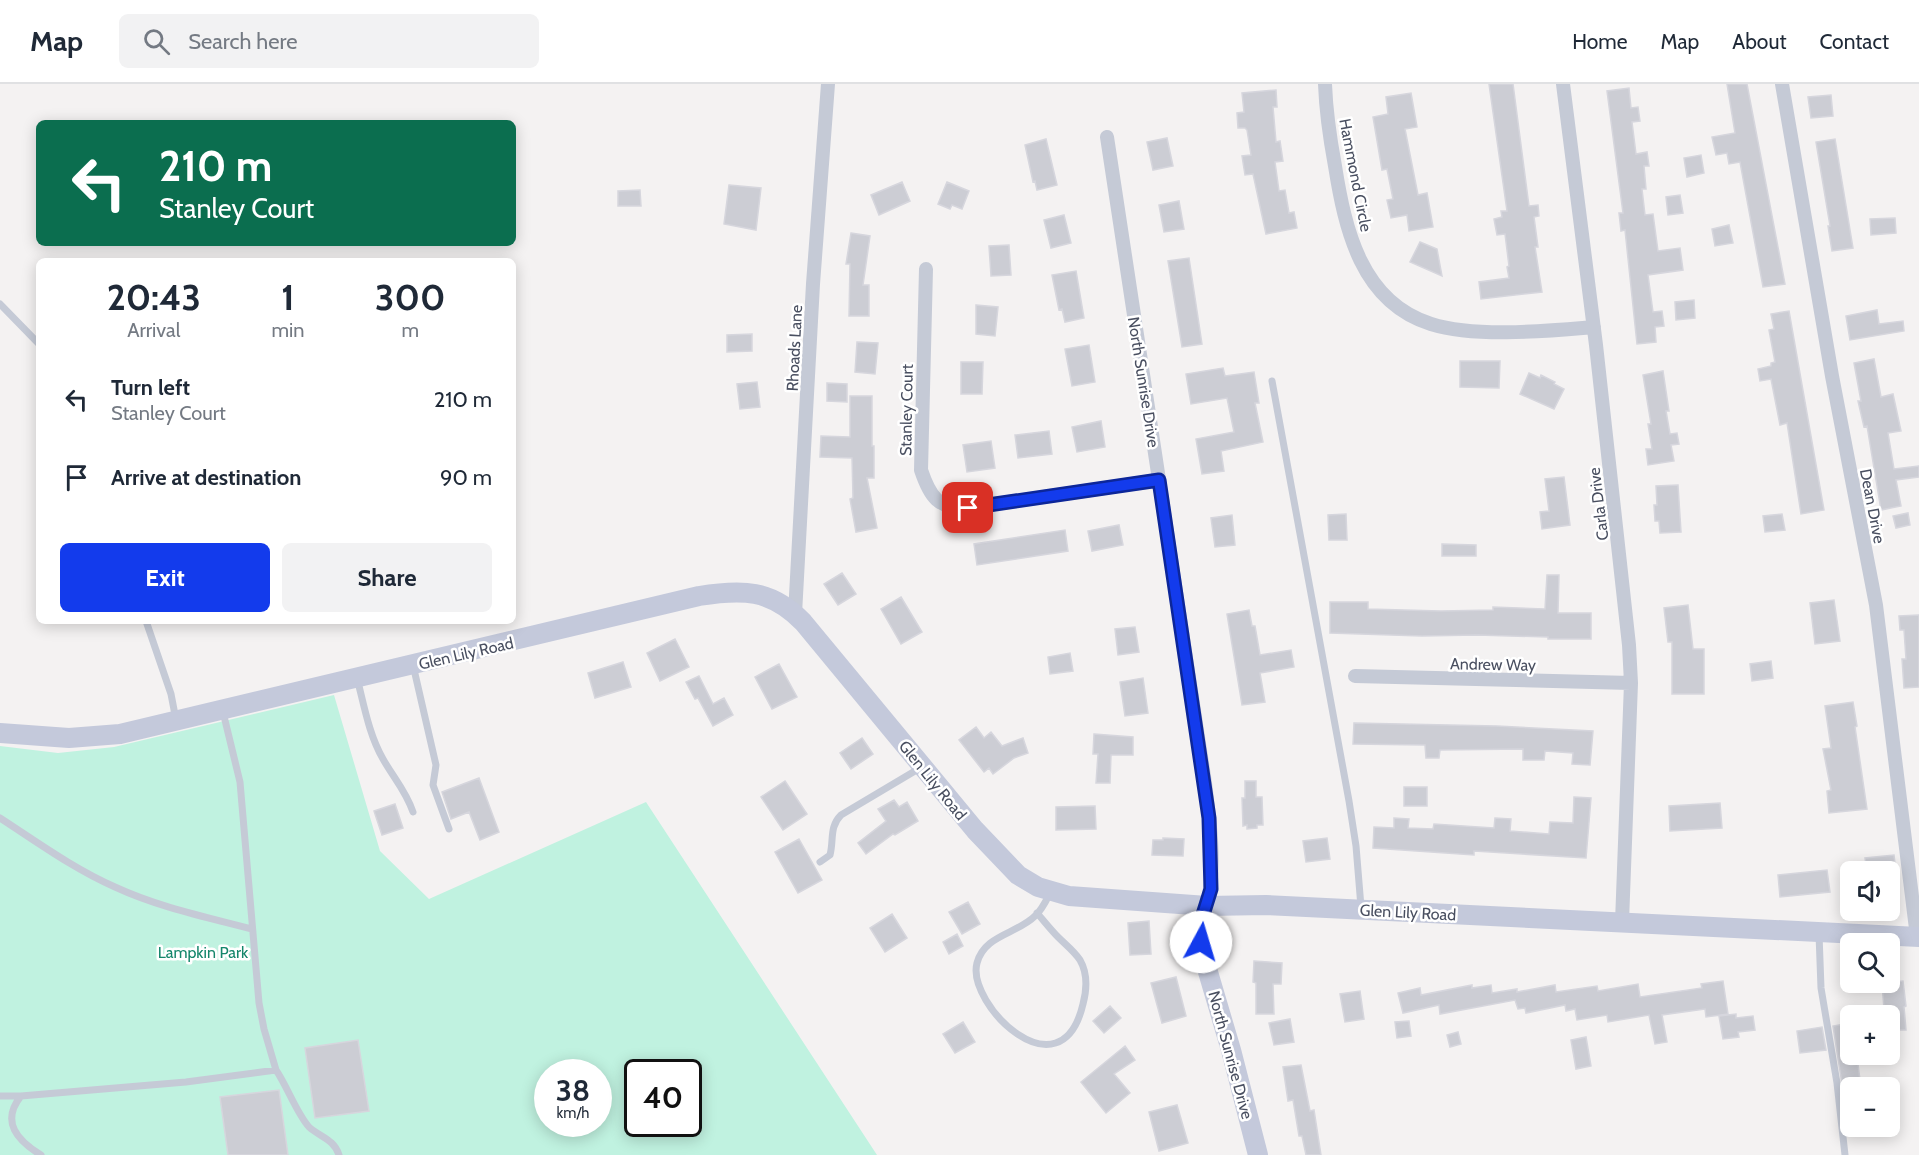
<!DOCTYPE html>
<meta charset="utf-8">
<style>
:root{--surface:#fff;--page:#f2f2f3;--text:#1f2937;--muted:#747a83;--line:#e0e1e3;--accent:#133bec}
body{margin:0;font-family:Cabin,sans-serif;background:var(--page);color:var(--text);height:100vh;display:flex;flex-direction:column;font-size:22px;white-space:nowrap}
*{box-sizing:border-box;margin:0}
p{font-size:20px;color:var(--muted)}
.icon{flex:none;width:33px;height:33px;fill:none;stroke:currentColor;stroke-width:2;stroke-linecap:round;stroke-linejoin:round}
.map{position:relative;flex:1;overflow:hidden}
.panel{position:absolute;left:36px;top:174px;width:480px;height:366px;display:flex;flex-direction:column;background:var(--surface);border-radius:9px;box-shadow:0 3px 15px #0003}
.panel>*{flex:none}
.top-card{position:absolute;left:36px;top:36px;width:480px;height:126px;border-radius:9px;box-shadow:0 3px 15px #0003;background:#0b6e4f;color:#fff;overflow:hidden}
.tools{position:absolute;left:1840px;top:777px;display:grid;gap:12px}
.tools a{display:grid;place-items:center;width:60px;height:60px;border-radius:9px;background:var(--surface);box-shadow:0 3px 15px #0003;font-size:30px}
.speed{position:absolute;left:534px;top:975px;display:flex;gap:12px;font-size:30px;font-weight:700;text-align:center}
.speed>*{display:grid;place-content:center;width:78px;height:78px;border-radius:50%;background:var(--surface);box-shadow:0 3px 15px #0003;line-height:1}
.speed small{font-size:15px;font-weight:400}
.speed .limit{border:3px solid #111;border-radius:9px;background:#fff;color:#111}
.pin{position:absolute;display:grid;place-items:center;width:51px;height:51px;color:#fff;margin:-26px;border-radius:12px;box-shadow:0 3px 9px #0006}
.me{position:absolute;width:66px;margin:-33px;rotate:6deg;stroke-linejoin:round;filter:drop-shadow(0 0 4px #0008)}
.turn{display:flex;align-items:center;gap:21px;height:126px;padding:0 24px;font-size:27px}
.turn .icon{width:78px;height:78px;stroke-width:2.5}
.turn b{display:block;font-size:42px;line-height:51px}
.eta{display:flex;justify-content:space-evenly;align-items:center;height:102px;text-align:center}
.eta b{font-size:36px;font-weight:700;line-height:42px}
.cta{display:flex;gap:12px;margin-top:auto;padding:12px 24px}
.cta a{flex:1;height:69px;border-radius:9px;background:var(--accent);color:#fff;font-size:24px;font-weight:700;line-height:69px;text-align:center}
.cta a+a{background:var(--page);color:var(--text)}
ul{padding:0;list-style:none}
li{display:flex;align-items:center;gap:18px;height:78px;padding:0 24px}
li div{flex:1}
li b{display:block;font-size:22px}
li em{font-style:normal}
header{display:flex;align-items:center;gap:36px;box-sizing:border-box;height:84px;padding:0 30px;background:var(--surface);border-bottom:2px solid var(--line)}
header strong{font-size:28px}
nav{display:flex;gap:33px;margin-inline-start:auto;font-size:21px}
.search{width:420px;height:54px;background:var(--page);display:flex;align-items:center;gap:15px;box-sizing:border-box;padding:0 21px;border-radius:9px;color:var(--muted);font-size:22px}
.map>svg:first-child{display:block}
.park{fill:#c0f2e0;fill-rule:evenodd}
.building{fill:#cccdd4;stroke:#d6d6dd;stroke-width:1.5}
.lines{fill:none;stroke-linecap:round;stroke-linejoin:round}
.lane{stroke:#c5cad6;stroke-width:7}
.street{stroke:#c5cad6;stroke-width:14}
.secondary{stroke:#c4c9db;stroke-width:20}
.route-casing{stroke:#0c2699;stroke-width:15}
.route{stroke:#133bec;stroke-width:10}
.labels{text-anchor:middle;stroke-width:5;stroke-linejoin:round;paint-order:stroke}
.street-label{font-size:16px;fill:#494f60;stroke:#fff}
.park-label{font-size:16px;fill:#14866b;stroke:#fff}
</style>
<header>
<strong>Map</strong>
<div class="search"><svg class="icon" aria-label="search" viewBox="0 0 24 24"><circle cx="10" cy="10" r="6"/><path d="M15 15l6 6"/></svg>Search here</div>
<nav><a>Home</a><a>Map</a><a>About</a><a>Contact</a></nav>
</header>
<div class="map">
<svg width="1919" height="1071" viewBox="0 0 1919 1071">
<rect width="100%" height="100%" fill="#f4f2f2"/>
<path class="park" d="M334 611 380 767 429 815 646 718 877 1071H0V662L58 669 114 663ZM548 988H598V1040H548ZM638 988H688V1040H638Z"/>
<path class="building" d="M1489 0H1513L1529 122 1538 121 1539 132 1534 133 1538 163H1535L1542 208 1481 215 1479 198 1509 194 1507 183 1509 182 1505 150 1497 151 1494 135 1502 133 1501 127H1507Z
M1727 0H1747L1785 200 1763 203 1740 78 1729 80 1727 69 1716 71 1712 53 1735 49Z
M1629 4 1631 24 1638 23 1640 37 1632 38 1636 70 1647 68 1649 82H1644L1646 105H1642L1645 131 1653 130 1658 167 1680 164 1683 186 1648 191 1653 228 1662 227 1664 242 1655 243 1656 258 1637 260 1625 146 1621 147 1619 129H1623L1607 7Z
M1276 6 1277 23H1273L1276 58 1280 57 1283 77 1275 78 1279 107 1285 106 1289 129 1294 128 1297 144 1266 150 1253 90 1245 91 1242 72 1251 71 1247 46 1245 44H1238L1237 29 1244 28 1242 9Z
M1411 9 1417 43 1405 45 1418 111 1427 109 1433 143 1409 147 1407 131 1391 134 1387 116 1393 115 1387 85 1382 86 1373 33 1388 30 1386 13Z
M1831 11 1833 32 1811 34 1808 13Z
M1167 54 1173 82 1153 86 1147 58Z
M1046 55 1057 101 1037 106 1035 97 1033 98 1025 61Z
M1835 55 1853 164 1832 167 1828 142H1830L1816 58Z
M1701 71 1704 89 1687 93 1684 74Z
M902 98 910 117 879 131 871 111Z
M947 98 969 107 962 125 952 121 950 125 938 120Z
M729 101 761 104 756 146 724 140Z
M640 106 641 122H618V107Z
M1680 111 1683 129 1668 131 1666 113Z
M1179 117 1184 145 1164 148 1159 121Z
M1064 131 1071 159 1051 164 1044 136Z
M1895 134 1896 149 1871 151 1870 135Z
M1729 141 1733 159 1715 162 1712 145Z
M851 149 870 152 863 201H869V232H849L850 180H846Z
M1420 158 1437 165 1442 192 1410 178Z
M1009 161 1011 191 991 192 989 162Z
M1189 174 1202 260 1182 263 1168 177Z
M1076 187 1084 234 1065 238 1062 225 1059 226 1052 191Z
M1694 216 1695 234 1676 236 1675 218Z
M976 221 998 223 995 252 976 250Z
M1877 226 1879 240 1903 237 1904 247 1850 256 1846 232Z
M1789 227 1824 426 1801 430 1787 339 1780 341 1771 295 1760 297 1758 285 1771 282V279L1775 278 1769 246 1774 245 1771 230Z
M752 250V267L727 268V251Z
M857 258 878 259 875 290 855 288Z
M1089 261 1095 298 1072 302 1065 265Z
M1874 275 1881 313 1893 310 1901 347 1888 349 1894 385 1919 382V393L1896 396 1901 422 1881 426 1867 342 1864 343 1858 317H1861L1854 279Z
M1460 277H1500L1499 304 1460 303Z
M961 278H983L982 310H961Z
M1223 284 1225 292 1254 288 1259 319H1255L1263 358 1221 367 1224 387 1202 390 1196 355 1234 348 1227 314 1191 320 1186 290Z
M1663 287 1669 327H1666L1670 350 1677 349 1679 360 1671 361 1674 377 1648 381 1646 365H1652L1648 340H1651L1643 291Z
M1529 289 1540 294 1541 291 1555 298 1554 300 1564 305 1554 325 1520 310Z
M757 298 760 323 740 325 737 300Z
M827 299 847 300V318L827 317Z
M850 312H872V362H874V394H867L877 444 856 448 850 415 853 414 852 374 820 373 821 352 850 353Z
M1101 337 1105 363 1077 368 1072 343Z
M1049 347 1052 370 1018 374 1015 351Z
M991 357 995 384 967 388 963 361Z
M1564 393 1570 441 1542 445 1540 428 1549 427 1545 395Z
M1678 401 1681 448 1660 449 1659 437H1655L1654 421H1657L1656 402Z
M1908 429 1910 441 1896 444 1893 432Z
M1346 430 1347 456H1329L1328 431Z
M1782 430 1785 446 1765 448 1763 432Z
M1232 431 1235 461 1215 463 1211 434Z
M1119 441 1123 461 1092 467 1088 447Z
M1065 446 1068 467 977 481 974 460Z
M1442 460 1476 461V472H1442Z
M842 489 856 510 838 521 824 500Z
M1547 491H1559L1558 529H1591V555H1548V553L1477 551 1422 552 1330 549V518H1368V525L1441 527 1493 526V523L1545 525Z
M901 513 922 548 901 560 881 525Z
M1834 516 1840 557 1815 560 1810 519Z
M1688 521 1693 565H1704V610H1672V558H1668L1664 524Z
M1249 526 1252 542H1255L1260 571 1291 566 1294 583 1260 589 1265 618 1242 621 1227 530Z
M1919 531V603L1904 604 1902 575H1906L1904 546H1900L1899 532Z
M1135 543 1139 568 1118 571 1115 545Z
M675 555 689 583 660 597 647 569Z
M1070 569 1073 587 1050 590 1048 573Z
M1771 577 1773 594 1752 597 1750 580Z
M623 578 631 603 595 614 588 589Z
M779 580 797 613 772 625 755 593Z
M699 592 713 620 724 614 733 631 713 642 698 614 695 615 686 598Z
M1143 594 1148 629 1125 632 1120 598Z
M1853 618 1857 642 1855 643 1867 725 1829 729 1827 707 1831 706 1823 665 1831 664 1825 622Z
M1354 639 1497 642 1593 647 1590 681 1572 680 1573 669 1545 667 1544 676H1523V665L1440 666 1439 674H1426L1425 661 1353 660Z
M976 643 984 654 991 648 1002 662 1023 654 1028 669 1014 674 993 690 989 684 984 688 959 656Z
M1094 650 1133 653V671H1111L1110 699H1096L1098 670H1093Z
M862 654 873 670 851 685 840 669Z
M479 694 499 748 480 756 469 728 451 735 442 708Z
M785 697 807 730 783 746 761 713Z
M1245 697H1256V713H1262L1263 741H1257V744L1247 745V741L1243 742 1242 714H1245Z
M1404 703H1427V722H1404Z
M1574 713 1591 714 1586 774 1474 767V771L1373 764 1374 743 1394 744V734L1409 735 1408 744 1433 745 1434 740 1494 744 1495 734 1511 735 1510 747 1549 750 1550 738 1573 739Z
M894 716 899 723 907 718 918 737 895 751 893 750 866 770 858 759 886 737 878 725Z
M1720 719 1722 744 1670 747 1669 722Z
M395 720 403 744 382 751 374 727Z
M1095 722 1096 745 1056 746V723Z
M1163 754 1184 755 1183 772 1152 771 1153 756H1163Z
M1327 754 1330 775 1306 778 1303 757Z
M799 755 822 796 798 809 775 768Z
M1894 771 1896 788H1867L1865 774Z
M1827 786 1830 808 1780 813 1778 791Z
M968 818 980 840 962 850 949 828Z
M892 830 907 854 885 868 870 844Z
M1149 837 1151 870 1130 871 1128 839Z
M957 850 963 862 949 870 943 858Z
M1254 877 1282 879 1281 900H1273L1274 930H1256V899L1253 898Z
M1176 893 1186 932 1162 939 1151 899Z
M1723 897 1728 930 1706 933 1705 925 1662 931 1667 958 1655 960 1649 931 1608 938 1607 931 1577 936 1575 925 1566 927 1565 921 1526 929 1525 924 1518 925 1515 916 1440 930 1439 921 1403 929 1398 909 1420 904 1421 911 1472 901V904L1491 901 1492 909 1517 905V908L1555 901 1556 908 1597 902 1598 907 1638 900 1640 913 1702 904 1701 900Z
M1903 897 1906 922 1904 923 1906 946H1891L1889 924 1884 925 1882 899Z
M1360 907 1364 935 1345 938 1340 910Z
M1110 922 1121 934 1104 949 1093 937Z
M1736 930V934L1753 932 1755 946 1738 948 1739 953 1723 955 1719 932Z
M1290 935 1294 958 1274 961 1269 939Z
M1409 937 1411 952 1397 954 1395 938Z
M963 938 975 958 955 969 943 950Z
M1851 939V981L1858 980 1861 1004H1851V1013H1844L1833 942Z
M1822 943 1826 966 1800 969 1797 947Z
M1458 948 1461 960 1450 963 1447 951Z
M1586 953 1591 982 1576 985 1571 956Z
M358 956 369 1027 315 1034 305 964Z
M1125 962 1135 976 1114 990 1130 1009 1106 1029 1081 998Z
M1301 981 1310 1027 1314 1026 1321 1071H1306L1302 1052H1299L1293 1016 1288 1017 1283 983Z
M279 1006 288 1071H228L220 1013Z
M1177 1021 1188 1059 1159 1067 1149 1028Z"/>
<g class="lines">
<path class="lane" d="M0 220 39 260
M1272 297 1349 717 1356 762 1361 823
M146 537 171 610 176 636
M413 581 436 681 433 701 449 745
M357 594C364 621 369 651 383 675 393 693 406 707 413 728
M0 734C37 758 74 785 115 803 158 823 206 833 252 845
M820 778 830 771C834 756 829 743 841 731L920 684
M1037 829C1044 837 1051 846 1058 853 1066 861 1074 867 1080 876 1088 890 1087 905 1083 920 1061 1014 966 920 977 879 984 851 1017 850 1035 832 1042 826 1046 817 1050 809
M1819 850 1821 904 1837 999 1845 1071
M276 986C287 1002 297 1030 309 1043 320 1053 334 1055 339 1071
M0 1012H21
M41 1071C18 1057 0 1038 21 1012L186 998 276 986 264 945 259 919 240 698 223 628"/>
<path class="street" d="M1325 0C1326 27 1330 55 1335 82 1345 145 1361 218 1431 240 1476 254 1546 247 1594 243
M1563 0 1596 261 1629 561 1631 599 1622 838
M1782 0 1832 292 1876 521 1917 853
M1107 53 1205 699C1210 738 1216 783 1207 822
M926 185 921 386C930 413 938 425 968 424L1159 396
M795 530 813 200 828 0
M1355 592 1631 599"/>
<path class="secondary" d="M0 649 69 654 120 650 699 512C742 505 771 505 803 538L975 746 1018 791 1038 803 1069 812 1207 822 1266 821 1919 853
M1207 822 1200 848 1203 871 1231 966 1258 1071"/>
</g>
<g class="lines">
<g class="route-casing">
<path id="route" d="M968 424 1159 396 1209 734 1211 805 1201 837 1200 848 1201 858"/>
</g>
<use href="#route" class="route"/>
</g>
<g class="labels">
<g class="street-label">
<text transform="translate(1356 91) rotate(79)" y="6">Hammond Circle</text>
<text transform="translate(794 264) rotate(-87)" y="6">Rhoads Lane</text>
<text transform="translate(1144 298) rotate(81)" y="6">North Sunrise Drive</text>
<text transform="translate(906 326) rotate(-89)" y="6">Stanley Court</text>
<text transform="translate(1598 420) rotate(-97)" y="6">Carla Drive</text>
<text transform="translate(1873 422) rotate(79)" y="6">Dean Drive</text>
<text transform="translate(466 569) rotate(-13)" y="6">Glen Lily Road</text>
<text transform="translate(1493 580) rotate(1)" y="6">Andrew Way</text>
<text transform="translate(933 696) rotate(51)" y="6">Glen Lily Road</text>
<text transform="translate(1408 828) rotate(3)" y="6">Glen Lily Road</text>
<text transform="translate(1231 971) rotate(75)" y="6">North Sunrise Drive</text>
</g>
<g class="park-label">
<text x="203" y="874">Lampkin Park</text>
</g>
</g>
</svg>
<div class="tools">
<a><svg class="icon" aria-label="sound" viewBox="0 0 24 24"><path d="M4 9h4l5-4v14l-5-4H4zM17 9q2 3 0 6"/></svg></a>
<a><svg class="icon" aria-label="search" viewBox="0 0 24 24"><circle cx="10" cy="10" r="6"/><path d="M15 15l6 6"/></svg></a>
<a>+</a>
<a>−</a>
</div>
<div class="speed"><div>38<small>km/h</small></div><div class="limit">40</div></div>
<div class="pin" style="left:968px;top:424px;background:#d93025"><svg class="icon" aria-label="arrive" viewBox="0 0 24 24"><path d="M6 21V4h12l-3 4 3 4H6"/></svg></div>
<svg class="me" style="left:1201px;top:858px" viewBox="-20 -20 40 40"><circle r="19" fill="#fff"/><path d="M0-13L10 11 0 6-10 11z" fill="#133bec"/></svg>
<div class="top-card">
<div class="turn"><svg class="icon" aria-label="left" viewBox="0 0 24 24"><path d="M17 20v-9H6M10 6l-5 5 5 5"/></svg><div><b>210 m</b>Stanley Court</div></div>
</div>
<section class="panel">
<div class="eta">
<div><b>20:43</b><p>Arrival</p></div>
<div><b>1</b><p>min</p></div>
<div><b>300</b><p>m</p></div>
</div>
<ul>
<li><svg class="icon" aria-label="left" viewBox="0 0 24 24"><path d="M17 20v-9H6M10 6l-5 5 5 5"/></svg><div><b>Turn left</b><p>Stanley Court</p></div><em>210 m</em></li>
<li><svg class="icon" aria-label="arrive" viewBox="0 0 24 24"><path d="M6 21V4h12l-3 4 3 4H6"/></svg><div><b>Arrive at destination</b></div><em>90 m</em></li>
</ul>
<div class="cta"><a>Exit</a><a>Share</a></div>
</section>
</div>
